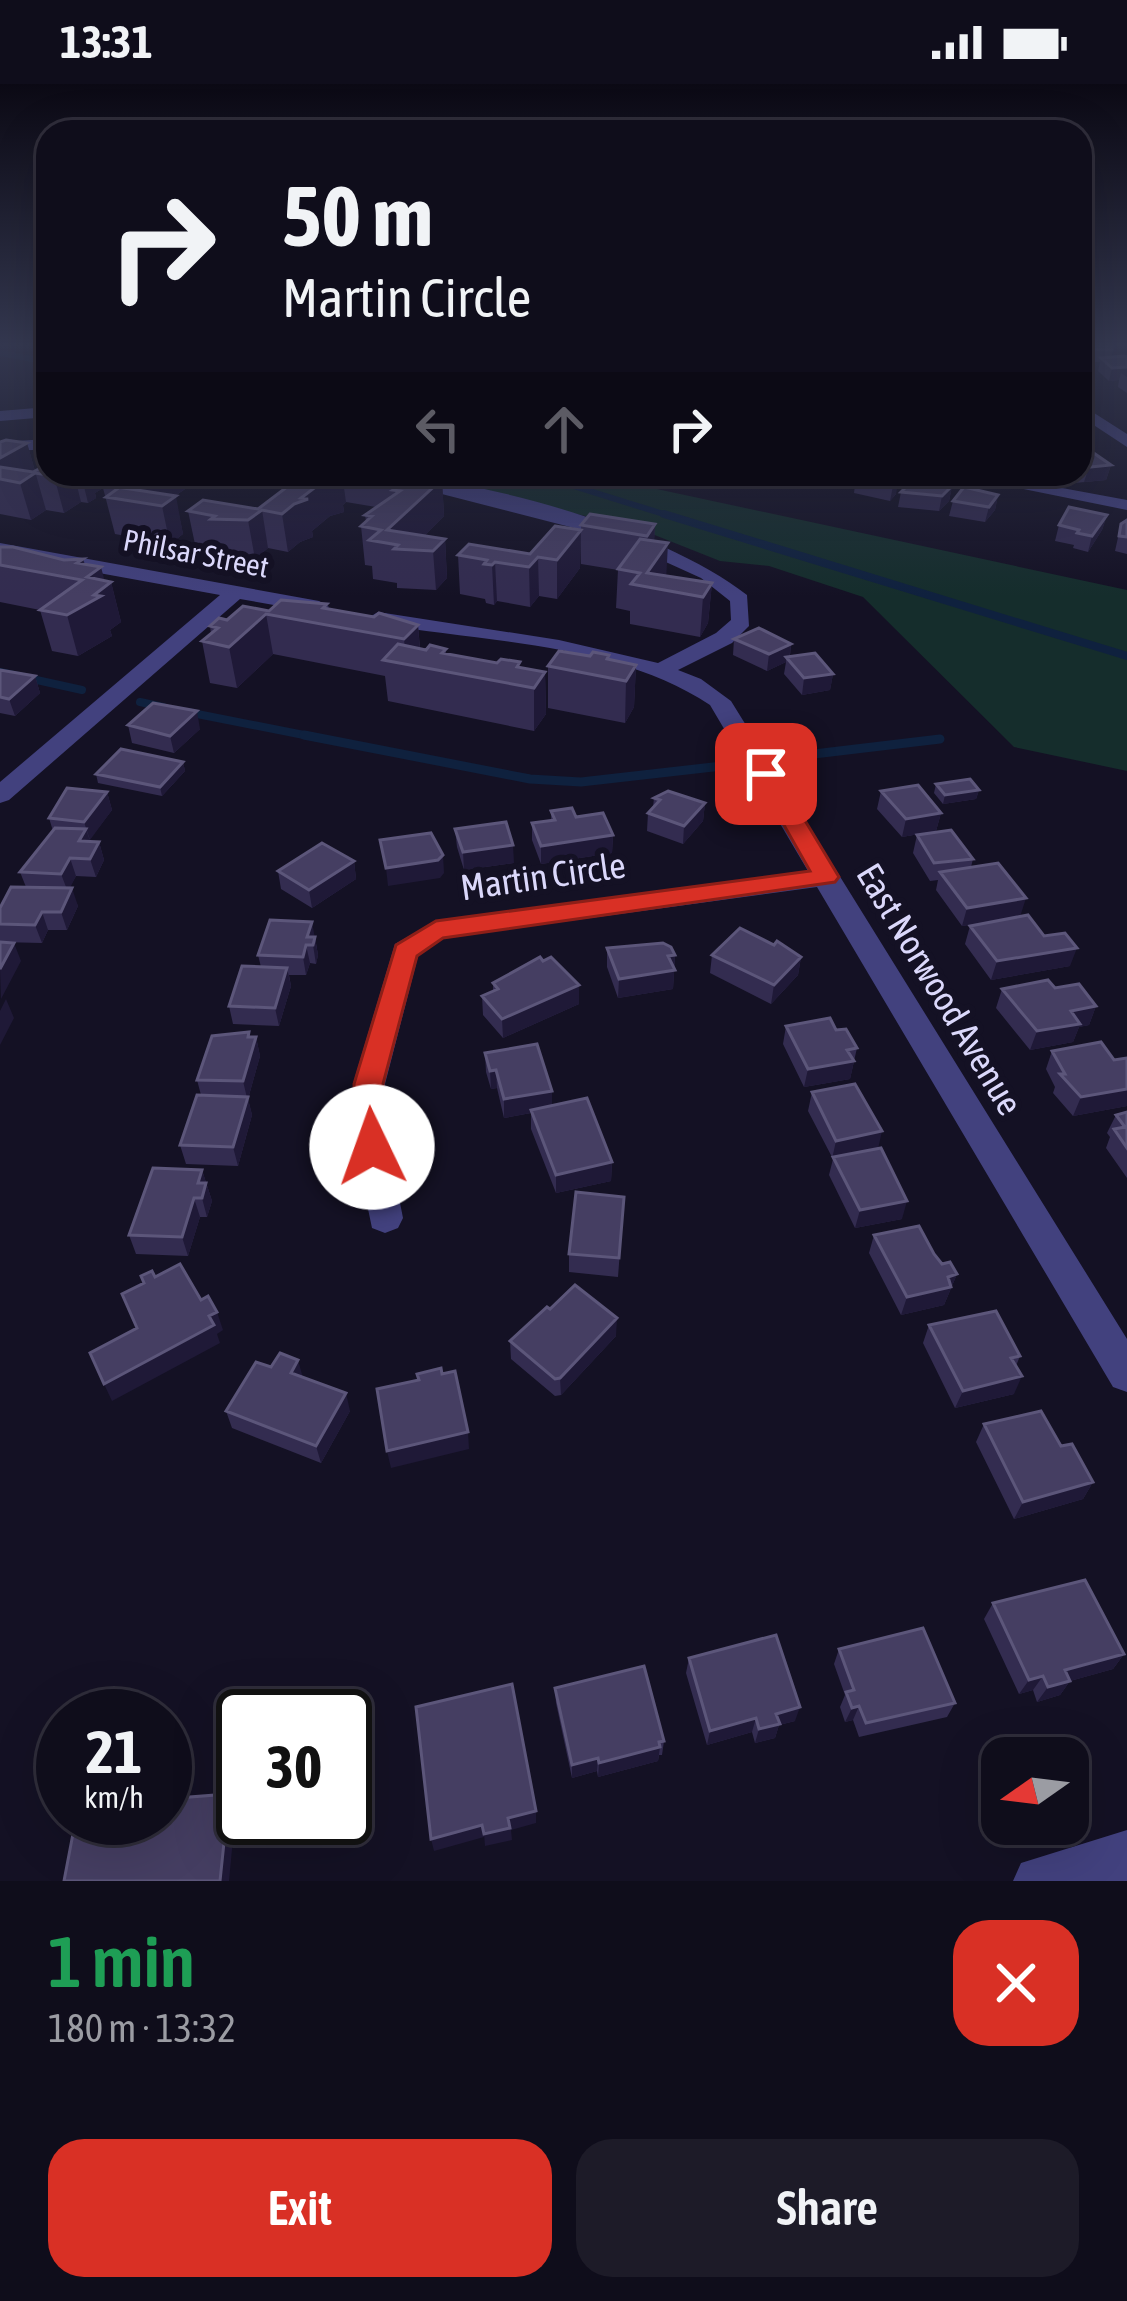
<!DOCTYPE html>
<meta charset="utf-8">
<style>
:root{--surface:#0f0d1b;--page:#1d1b28;--text:#f1f3f6;--muted:#9b9ca3;--line:#2f2d3a;--accent:#d93025}
body{margin:0;font-family:"Asap Condensed",sans-serif;background:var(--page);color:var(--text);height:100vh;display:flex;flex-direction:column;font-size:45px;white-space:nowrap}
*{box-sizing:border-box;margin:0}
p{font-size:39px;color:var(--muted)}
.icon{flex:none;width:66px;height:66px;fill:none;stroke:currentColor;stroke-width:2;stroke-linecap:round;stroke-linejoin:round}
.map{position:relative;height:1797px;overflow:hidden}
.panel{display:flex;flex-direction:column;background:var(--surface);flex:1}
.panel>*{flex:none}
.top-card{position:absolute;left:36px;top:36px;width:1056px;height:366px;border-radius:36px;box-shadow:0 12px 48px #0002,0 0 0 3px var(--line);background:#0f0d1b;color:var(--text);overflow:hidden}
.needle{width:78px;rotate:256deg}
.fabs{position:absolute;left:981px;top:1653px;display:grid;gap:24px}
.fabs a{display:grid;place-items:center;width:108px;height:108px;border-radius:24px;background:var(--surface);box-shadow:0 12px 48px #0002,0 0 0 3px var(--line);font-size:60px}
.speed{position:absolute;left:36px;top:1605px;display:flex;gap:24px;font-size:60px;font-weight:700;text-align:center}
.speed>*{display:grid;place-content:center;width:156px;height:156px;border-radius:50%;background:var(--surface);box-shadow:0 12px 48px #0002,0 0 0 3px var(--line);line-height:1}
.speed small{font-size:30px;font-weight:400}
.speed .limit{border:6px solid #111;border-radius:18px;background:#fff;color:#111}
.pin{position:absolute;display:grid;place-items:center;width:102px;height:102px;color:#fff;margin:-51px;border-radius:24px;box-shadow:0 6px 18px #0006}
.me{position:absolute;width:132px;margin:-66px;rotate:357deg;stroke-linejoin:round;filter:drop-shadow(0 0 9px #0008)}
.turn{display:flex;align-items:center;gap:42px;height:252px;padding:0 48px;font-size:54px}
.turn .icon{width:156px;height:156px;stroke-width:2.5}
.turn b{display:block;font-size:84px;line-height:102px}
.lanes{display:flex;align-items:center;height:114px;padding:0 48px;background:#0003;justify-content:center;gap:60px;direction:ltr}
.lanes .off{opacity:.35}
.round{display:grid;place-items:center;flex:none;width:126px;height:126px;border-radius:36px;background:var(--page)}
.head{display:flex;align-items:center;justify-content:space-between;height:204px;padding:0 48px}
h1{font-size:72px;font-weight:600;line-height:90px;color:#1e9e55}
.cta{display:flex;gap:24px;margin-top:auto;padding:24px 48px}
.cta a{flex:1;height:138px;border-radius:36px;background:var(--accent);color:#fff;font-size:48px;font-weight:600;line-height:138px;text-align:center}
.cta a+a{background:var(--page);color:var(--text)}
.status{display:flex;justify-content:space-between;align-items:center;height:84px;padding:0 60px;background:var(--surface);direction:ltr}
.status svg{height:33px;fill:currentColor}
.map>svg:first-child{display:block}
.green{fill:#152d2c}
.lines{fill:none;stroke-linecap:round;stroke-linejoin:round}
.stream-far2{stroke:#0f213e;stroke-width:6}
.stream-far1{stroke:#0f213e;stroke-width:8}
.stream{stroke:#0f213e;stroke-width:9}
.minor{fill:#42417e;fill-rule:evenodd}
.wall{fill:#332c50}
.shaded-wall{fill:#1f1937}
.building{fill:#453e62;stroke:#5c567a;stroke-width:3}
.route{fill:#d93025;stroke:#8d1f18;stroke-width:3}
.labels{text-anchor:middle;stroke-width:12;stroke-linejoin:round;paint-order:stroke}
.far-street-label{font-size:30px;fill:#dbd8fb;stroke:#141124}
.street-label{font-size:36px;fill:#dbd8fb;stroke:#141124}
</style>
<div class="status"><b>13:31</b><svg viewBox="0 0 49 12"><path d="M0 12V9h3v3zM5 12V6h3v6zM10 12V3h3v9zM15 12V0h3v12zM26 1h20v11H26zM47 4h2v5h-2z"/></svg></div>
<div class="map">
<svg width="1127" height="1797" viewBox="0 0 1127 1797">
<rect width="100%" height="100%" fill="#141124"/>
<path class="green" d="M405 390H587L1127 506V687L1014 663 863 513 769 482 720 477 637 444Z"/>
<g class="lines">
<path class="stream-far2" d="M0 269 48 278
M535 390 673 433"/>
<path class="stream-far1" d="M664 430 1127 572
M0 588 82 606
M140 618 163 623
M187 628 319 654"/>
<path class="stream" d="M304 651 530 695 581 698 722 682
M797 672 940 655"/>
<path class="minor" d="M1080 320 1127 350V363L1080 332Z
M48 323V333L0 337V327Z
M48 355V365L0 368V358Z
M364 390C471 390 663 445 747 511L749 542 732 559 678 586 701 595 731 617 1127 1255V1308L1113 1303 817 803 444 854 418 872 385 1000 389 1063 403 1134 398 1144 385 1149 372 1144 355 1063 353 1000 395 860 436 837 808 787 710 621C617 559 486 558 378 540L368 534 378 528 559 556 658 579 716 549 731 536 730 517 701 494 613 454Z
M950 390H987L1127 416V426Z
M0 459 319 517 329 523 319 529 240 515 9 716 0 719V698L220 511 0 471Z
M1127 1746V1797H1013L1021 1779Z"/>
</g>
<path class="wall" d="M1080 261H1114L1111 274 1127 273V309L1118 303 1119 296 1109 297 1098 287 1100 278H1080Z
M0 358 27 359 35 387 74 390H200L201 394 175 412 183 450 170 460 115 450 103 404 95 409 96 414 88 419 81 418 64 429 46 426 31 436 0 430Z
M1080 364 1111 381 1106 396 1054 401 1040 390H1080Z
M304 390H419V392L442 395 444 432 424 452 445 455 447 494 436 506 397 504V499L373 495 372 482 365 481 361 442 366 437 365 431 376 423 346 418 343 421 344 428 330 432 312 447 313 453 300 458 288 468 268 464 255 475 218 473 217 469 196 465 188 427 258 425Z
M793 390H852L851 397 843 405H828L792 398Z
M856 394 895 395 896 410 890 417 854 409Z
M945 395 944 400 952 402 949 417 939 427 898 423 901 408Z
M998 411 995 426 985 438 949 432 953 417Z
M1107 431 1102 446 1088 468 1073 464 1074 461 1055 457 1059 441Z
M1127 436V470L1115 467 1121 440Z
M655 440 654 457 666 492 712 499 708 539 700 553 630 540V527L616 524 618 486 581 480V441Z
M581 446 580 484 557 515 539 512 530 523 497 517 494 521 486 519 485 515 460 510 458 471 530 470Z
M0 463 64 476 83 475 85 480 104 497 111 498 121 538 110 546 112 552 78 572 52 567 40 526 0 518Z
M327 520 328 524 418 541 420 564 446 565V569L545 588 546 630 534 647 388 617 385 592 273 570 237 604 210 599 202 557 211 550 210 542 227 536 269 527Z
M734 555 791 560 790 572 833 590 830 606 802 611 784 590 786 578 767 587 733 571Z
M609 571V576L636 581 634 623 625 639 548 624V582L590 572Z
M0 586 35 592 40 609 15 632 0 629Z
M128 641 200 645 174 669 132 659Z
M183 678 185 687 162 712 98 699 96 690Z
M936 700 979 706 976 715 943 720 934 709Z
M881 707 941 729 936 747 902 753 877 725Z
M107 708 112 726 89 756 90 758H99L104 776 96 793 76 792 69 804 78 822 67 846H48L42 859 0 858V824L26 803 20 788 53 747 49 734Z
M654 714 705 719 703 737 683 760 647 747 648 729 653 723Z
M551 727 576 733 613 751 612 769 541 780 532 756V739L551 736Z
M455 745 514 779 464 786 457 763Z
M917 751 973 775 971 783 1020 833 1044 852 1070 882 991 896 965 860 970 842 1020 833 962 842 936 806 938 796 930 797 913 769Z
M354 777 356 795 312 824 281 805 278 787Z
M315 853 318 871 316 880 310 879 306 891H289L291 902 279 942 233 940 229 922 261 883 258 871Z
M607 864 675 871 673 905 618 914 607 883Z
M712 871 801 873 798 891 771 920 710 889Z
M543 877 579 901V920L503 954 483 931 482 912 493 907V899Z
M1055 904 1096 922 1089 941 1079 943 1073 958 1030 966 996 924 1002 905Z
M786 942 836 946 857 964 850 995 804 1003 783 960Z
M251 953H256L260 972 248 1015 252 1031 238 1082 186 1080 180 1061 201 1011 197 996Z
M1052 967 1114 976 1127 974V1022L1073 1032 1053 1009 1055 1003 1046 985Z
M485 969 552 1007V1022L612 1078 611 1097 556 1109 531 1045V1029L504 1034 497 1004 491 1005 486 988Z
M812 1008 878 1064 902 1135 855 1144 829 1091 833 1075 808 1027Z
M1127 1028V1094L1106 1064 1110 1053 1107 1049 1116 1031Z
M202 1086 212 1117 207 1133H200L188 1172 136 1170 129 1151Z
M624 1113 618 1193 569 1188V1170Z
M874 1151 934 1170 942 1180 957 1190 944 1221 901 1231 869 1169Z
M929 1241 1020 1272 1016 1282 1014 1310 955 1324 923 1259Z
M616 1252 561 1311 555 1312 511 1275 510 1257Z
M303 1293 350 1327 321 1379 232 1344 226 1327Z
M984 1340 1061 1362 1093 1398 1083 1415 1014 1435 976 1358Z
M993 1519 1124 1570 1113 1585 1070 1597 1060 1611 1037 1618 1033 1606 1019 1610 984 1535Z
M839 1565 955 1619 947 1633 859 1653 853 1636 845 1638 840 1623 845 1611 834 1580Z
M689 1574 795 1637 779 1641 775 1654 755 1659 752 1648 707 1661 686 1589Z
M555 1604 664 1657 662 1671H659L658 1677 598 1693 597 1687 572 1694 556 1619Z"/>
<path class="shaded-wall" d="M1127 283V293L1121 289 1119 296 1109 297 1112 284Z
M27 359 46 426 31 436 20 399 0 395V374Z
M1111 381 1106 396 1084 398 1089 383Z
M58 390H74L81 418 64 429 54 392Z
M81 390H125L102 400 103 404 95 409 96 414 88 419Z
M145 390H200L201 394 160 422 124 404Z
M331 390H342L346 418 343 421 344 428 330 432 312 447 313 453 300 458 288 468 282 430Z
M410 390H419L421 415 442 395 444 432 410 466 398 461 387 446 410 424 408 392Z
M845 390H852L851 397 843 405Z
M893 390H896L894 402 899 395 896 410 890 417 893 402 890 394Z
M952 402 949 417 939 427 942 412Z
M998 411 995 426 985 438 989 423Z
M176 412 183 450 170 460 162 422Z
M262 426 268 464 255 475 248 436Z
M1107 431 1102 446 1088 468 1092 452Z
M655 440 653 479 645 490 647 452Z
M581 446 580 484 557 515V476Z
M445 455 447 494 436 506 433 467Z
M668 459 666 498 647 489Z
M538 473 539 512 530 523 529 483Z
M83 475 88 493 101 483 106 502 111 498 121 538 110 546 112 552 78 572 67 531 93 517 77 479Z
M495 478 497 517 494 521 492 481Z
M712 499 708 539 700 553 703 513Z
M266 530 273 570 237 604 229 563Z
M418 541 421 582 406 580 404 555Z
M791 560 789 576 786 573V578L767 587 769 570Z
M636 581 634 623 625 639 626 597Z
M545 588 546 630 534 647V604Z
M833 590 830 606 802 611 804 594Z
M35 592 40 609 15 632 9 615Z
M197 627 200 645 174 669 170 652Z
M183 678 185 687 162 712 160 703Z
M979 706 976 715 943 720 945 711Z
M107 708 112 726 90 756 84 738Z
M705 719 703 737 683 760 684 742Z
M941 729 936 747 902 753 906 735Z
M86 745 92 763 85 775 79 757Z
M613 751 612 769 541 780V762Z
M99 758 104 776 96 793 90 775Z
M513 761 514 779 464 786 463 768Z
M443 771 444 789 440 794 388 802 386 784Z
M70 774 76 792 68 808 61 790Z
M354 777 356 795 312 824 309 806Z
M72 804 78 822 67 846 61 828Z
M1026 814 1020 833 962 842 967 824Z
M42 828 48 846 42 859 35 841Z
M312 838 318 871 316 880 313 861 307 853Z
M14 859 21 877 1 915 0 885Z
M306 861 310 879 306 891 303 873Z
M1077 864 1070 882 991 896 997 877Z
M675 871 673 905 618 914 619 895 668 872Z
M801 873 798 891 771 920 774 901Z
M287 884 291 902 279 942 275 924Z
M579 901V920L503 954 502 935Z
M6 915 14 934 0 961V927Z
M1096 922 1089 941 1079 943 1073 958 1030 966 1037 947 1071 927Z
M249 948 253 964 256 953 260 972 248 1015 252 1031 238 1082 233 1063 247 1014 243 997Z
M854 977 850 995 804 1003 808 985Z
M496 986 497 1004 491 1005 490 987Z
M1127 1005V1022L1073 1032 1081 1013Z
M552 1007V1025L504 1034V1015Z
M882 1047 878 1065 832 1075 836 1057Z
M612 1078 611 1097 556 1109V1091Z
M202 1086 212 1117 207 1133 198 1099Z
M194 1114 200 1133 188 1172 182 1153Z
M907 1117 902 1135 855 1144 860 1126Z
M957 1190 944 1221 901 1231 907 1213 948 1193Z
M217 1228 223 1246 217 1250 220 1259 112 1317 104 1300Z
M617 1234 616 1252 561 1311 560 1294Z
M298 1276 303 1294 291 1289Z
M1022 1292 1014 1310 955 1324 963 1307Z
M346 1309 350 1327 321 1379 316 1362Z
M468 1348 469 1365 391 1384 387 1367Z
M1093 1398 1083 1415 1014 1435 1023 1418Z
M1124 1570 1113 1585 1070 1597 1060 1611 1037 1618 1048 1603 1065 1586Z
M1043 1592 1033 1606 1019 1610 1029 1596Z
M859 1622 853 1636 845 1638 852 1624Z
M800 1623 795 1637 779 1641 775 1654 755 1659 759 1645 776 1630Z
M756 1634 752 1648 707 1661 710 1647Z
M660 1663 658 1677 598 1693 599 1679Z
M598 1674 597 1687 572 1694V1681Z
M229 1710 236 1723 229 1797H220Z
M536 1727V1739L511 1746 512 1756 485 1762 484 1750 508 1734Z
M482 1741 484 1753 434 1767 431 1755Z"/>
<path class="building" d="M1080 261H1114L1106 262 1113 266 1081 265Z
M1124 272 1127 273V283L1112 284 1101 274Z
M6 356 27 359 0 374V358Z
M1085 363 1111 381 1080 384V364Z
M48 380V390H58L54 392 35 389 20 399 0 395V383L33 388Z
M116 390H145L124 404 176 412 162 422 106 413 120 403 102 400Z
M304 390 339 391 326 395 301 414 308 415 294 420 282 430 262 426 248 436 211 435 215 432 188 427 203 416 258 425Z
M860 390H893L890 394 899 395 893 402 856 394Z
M417 392 442 395 387 446 445 455 433 467 394 465 398 461 369 456 381 446 361 442 372 432 365 431 400 407 393 406Z
M914 395H945L942 400 952 402 942 412 901 408Z
M964 403 998 411 989 423 953 417Z
M1069 423 1107 431 1092 452 1077 449 1079 446 1059 441Z
M590 430 655 440 647 452 581 441Z
M1127 436V453L1119 452 1121 440Z
M555 442 581 446 557 476 538 473 529 483 495 478 492 481 484 480 487 476 458 471 469 460 530 470Z
M640 455 668 459 647 489 712 499 703 513 631 500 640 489 618 485Z
M0 463H13L64 476 83 475 77 479 101 483 87 493 111 498 94 511 101 512 67 531 40 526 82 496 0 481Z
M281 516 327 520 323 524 374 533 379 529 418 541 404 555 266 530 229 563 202 557 218 544 210 542 219 534 227 536 243 522 269 527Z
M759 544 791 560 769 570 734 555Z
M398 560 426 566 430 561 446 565 442 569 497 579 501 575 520 578 517 583 545 588 534 604 383 576Z
M559 567 590 572 593 568 609 571 607 575 636 581 626 597 548 582Z
M815 569 833 590 804 594 786 573Z
M0 586 35 592 9 615 0 613Z
M153 619 197 627 170 652 128 641Z
M121 665 183 678 160 703 96 690Z
M970 695 979 706 945 711 936 700Z
M918 701 941 729 906 735 881 707Z
M67 704 107 708 84 738 49 734Z
M668 707 705 719 684 742 648 729 660 716 654 714Z
M572 724 576 733 603 729 613 751 541 762 532 739 555 736 551 727Z
M506 738 513 761 463 768 455 745Z
M55 744 86 745 79 757 99 758 90 775 70 774 61 790 20 788Z
M951 746 973 775 934 779 917 751Z
M431 749 443 771 438 776 386 784 380 756Z
M322 759 354 777 309 806 278 787Z
M998 779 1026 814 967 824 940 788Z
M11 803 72 804 61 828H42L35 841 0 840V824Z
M1028 831 1044 852 1065 849 1077 864 997 877 970 842Z
M270 836 312 838 307 853H315L313 861H306L303 873 258 871Z
M740 844 774 861 777 857 801 873 774 901 712 871Z
M0 858 14 859 0 885Z
M663 859 671 863 675 871 668 872 675 886 619 895 607 864Z
M540 873 543 877 551 873 579 901 502 935 482 912 498 905 493 899Z
M242 882 287 884 275 924 229 922Z
M1048 896 1055 904 1079 900 1096 922 1071 927 1080 940 1037 947 1002 905Z
M830 934 836 946 846 945 857 964 847 966 854 977 808 985 786 942Z
M249 948 248 953H256L243 997 197 996 212 952Z
M1101 958 1114 976 1127 974V1005L1081 1013 1060 990H1065L1052 967Z
M537 960 552 1007 504 1015 496 986 490 987 485 969Z
M855 1000 882 1047 836 1057 812 1008Z
M197 1011 248 1013 233 1063 180 1061Z
M587 1014 612 1078 556 1091 531 1026Z
M1127 1028V1064L1114 1045 1125 1043 1116 1031Z
M881 1064 907 1117 860 1126 833 1073Z
M153 1084 202 1086 198 1099H206L202 1114H194L182 1153 129 1151Z
M576 1108 624 1113 619 1174 569 1170Z
M919 1142 934 1170 942 1180 950 1178 957 1190 948 1193 951 1203 907 1213 874 1151Z
M180 1180 201 1216 208 1212 217 1228 209 1232 214 1241 104 1300 90 1269 137 1244 122 1210 144 1199 141 1192 152 1187 155 1193Z
M575 1201 617 1234 560 1294 555 1295 510 1257 547 1223 550 1225Z
M996 1227 1020 1272 1011 1274 1022 1292 963 1307 929 1241Z
M280 1269 298 1276 291 1289 346 1309 316 1362 226 1327 256 1278 271 1283Z
M441 1284 442 1290 455 1287 468 1348 387 1367 377 1305 419 1296 417 1290Z
M1041 1327 1061 1362 1072 1360 1093 1398 1023 1418 984 1340Z
M1085 1496 1124 1570 1065 1586 1070 1597 1048 1603 1043 1592 1029 1596 993 1519Z
M923 1544 955 1619 866 1639 859 1622 852 1624 846 1608 854 1606 839 1565Z
M776 1551 800 1623 776 1630 780 1640 759 1645 756 1634 710 1647 689 1574Z
M644 1582 664 1657 659 1658 660 1663 599 1679 598 1674 572 1681 555 1604Z
M512 1600 536 1727 508 1734 510 1744 484 1750 482 1741 431 1755 416 1623Z
M229 1710 220 1797H64L76 1734H165V1715Z"/>
<linearGradient id="sky" x2="0" y2="1"><stop stop-color="#0b0914"/><stop offset="0.51" stop-color="#343850"/><stop offset="1" stop-color="#343850" stop-opacity="0"/></linearGradient>
<rect width="1127" height="512" fill="url(#sky)"/>
<path class="route" d="M766 683 777 690 839 793 835 798 443 854 417 872 383 1000 388 1063 383 1072H361L356 1063 354 1000 396 861 436 837 810 787 755 690Z"/>
<g class="labels">
<g class="far-street-label">
<text transform="translate(196 470) rotate(11)" y="10">Philsar Street</text>
</g>
<g class="street-label">
<text transform="translate(543 792) rotate(-8)" y="13">Martin Circle</text>
<text transform="translate(940 905) rotate(59)" y="13">East Norwood Avenue</text>
</g>
</g>
</svg>
<div class="fabs">
<a><svg class="needle" viewBox="-14 -14 28 28"><path d="M0-13l5 13h-10z" fill="#e53935"/><path d="M0 13l5-13h-10z" fill="#9b9ca3"/></svg></a>
</div>
<div class="speed"><div>21<small>km/h</small></div><div class="limit">30</div></div>
<div class="pin" style="left:766px;top:690px;background:#d93025"><svg class="icon" aria-label="arrive" viewBox="0 0 24 24"><path d="M6 21V4h12l-3 4 3 4H6"/></svg></div>
<svg class="me" style="left:372px;top:1063px" viewBox="-20 -20 40 40"><circle r="19" fill="#fff"/><path d="M0-13L10 11 0 6-10 11z" fill="#d93025"/></svg>
<div class="top-card">
<div class="turn"><svg class="icon" aria-label="right" viewBox="0 0 24 24"><path d="M7 20v-9h11M14 6l5 5-5 5"/></svg><div><b>50 m</b>Martin Circle</div></div>
<div class="lanes"><svg class="icon off" aria-label="left" viewBox="0 0 24 24"><path d="M17 20v-9H6M10 6l-5 5 5 5"/></svg><svg class="icon off" aria-label="ahead" viewBox="0 0 24 24"><path d="M12 20V5M6 11l6-6 6 6"/></svg><svg class="icon" aria-label="right" viewBox="0 0 24 24"><path d="M7 20v-9h11M14 6l5 5-5 5"/></svg></div>
</div>
</div>
<section class="panel">
<div class="head"><div><h1>1 min</h1><p>180 m · 13:32</p></div><a class="round" style="background:#d93025;color:#fff"><svg class="icon" aria-label="close" viewBox="0 0 24 24"><path d="M6 6l12 12M18 6L6 18"/></svg></a></div>
<div class="cta"><a>Exit</a><a>Share</a></div>
</section>
